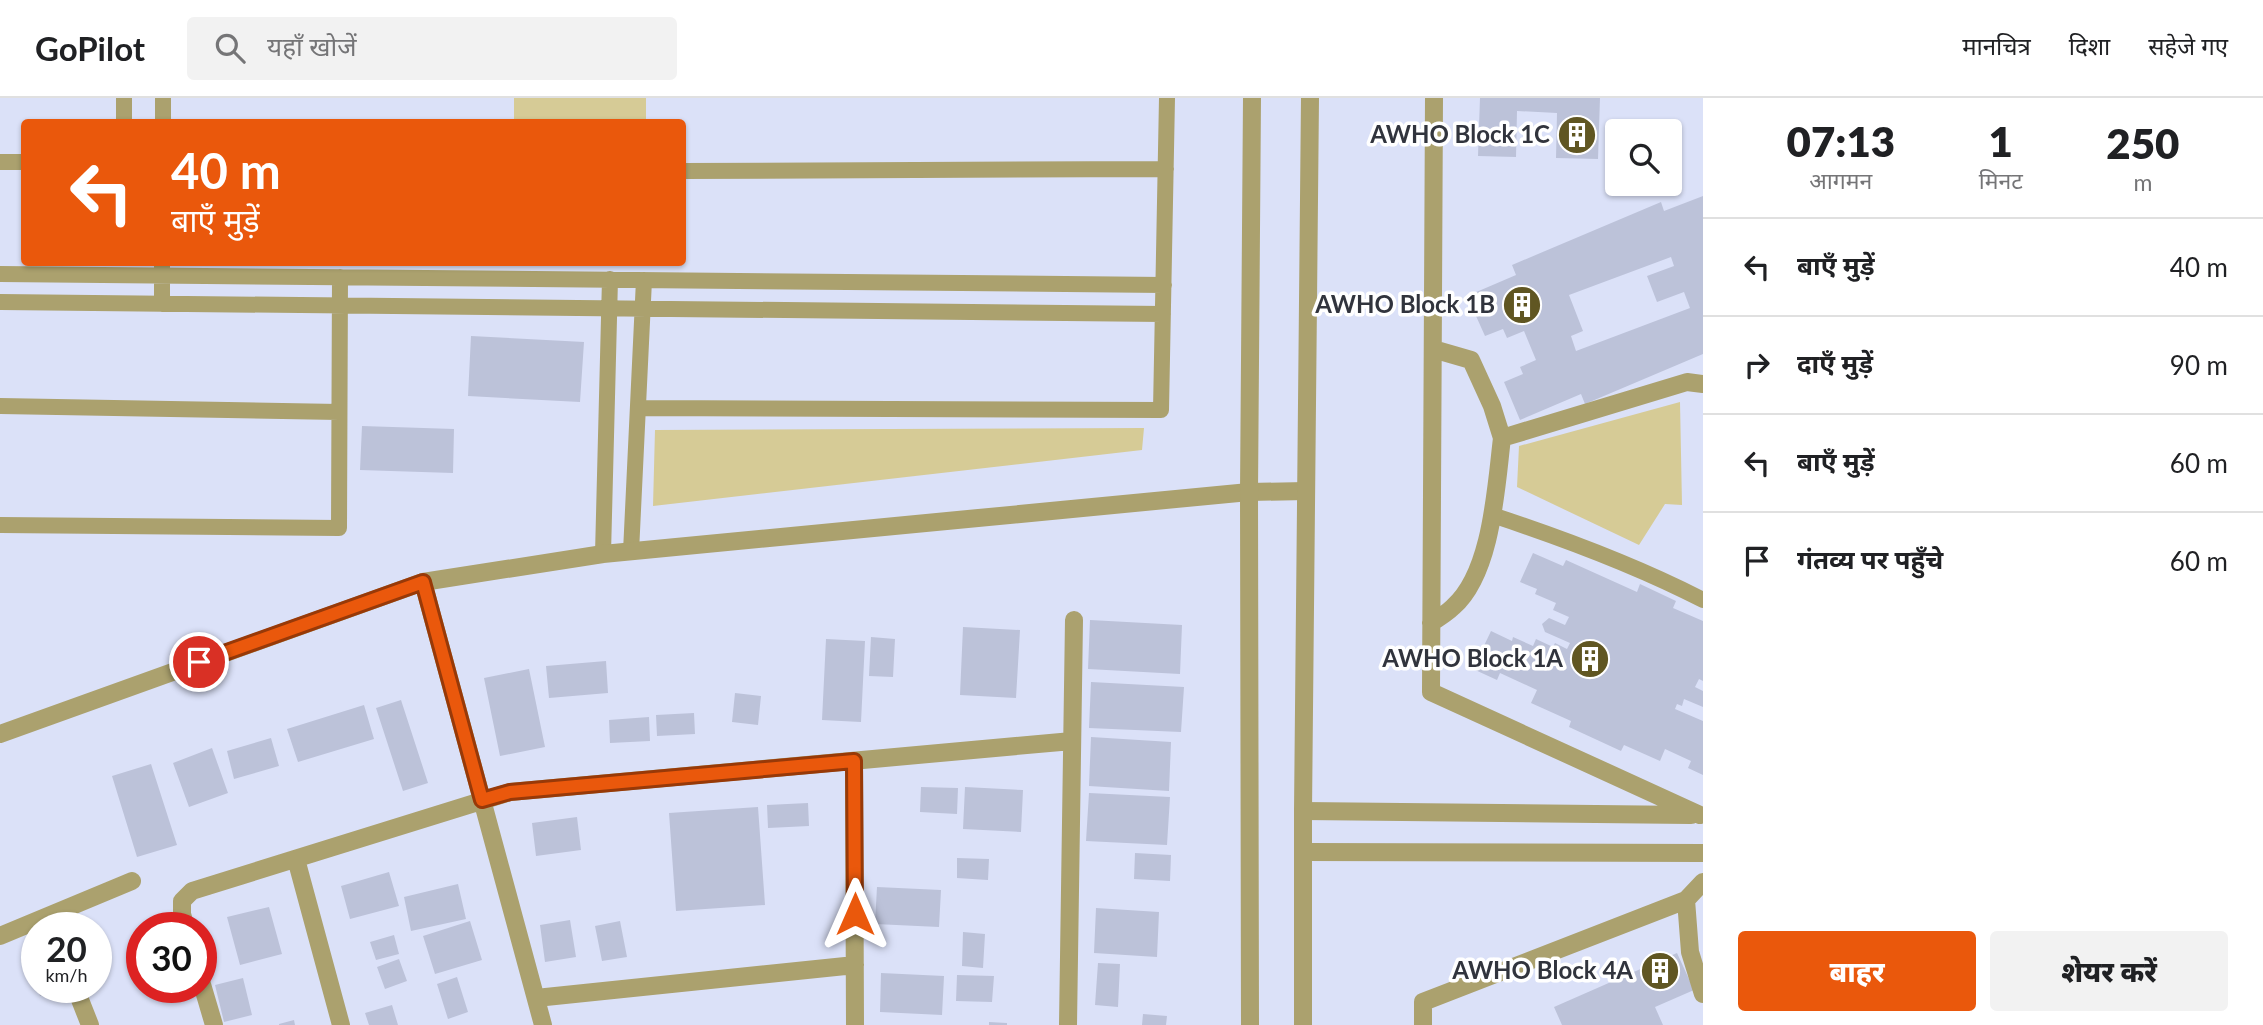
<!DOCTYPE html>
<html lang="hi">
<meta charset="utf-8">
<style>
:root{--surface:#fff;--page:#f2f2f2;--text:#202124;--muted:#757577;--line:#e0e0e0;--accent:#ea580c}
body{margin:0;font-family:Lato,"Noto Sans Devanagari",sans-serif;background:var(--page);color:var(--text);height:100vh;display:flex;flex-direction:column;font-size:26px;white-space:nowrap}
*{box-sizing:border-box;margin:0}
p{font-size:23px;color:var(--muted)}
.icon{flex:none;width:38px;height:38px;fill:none;stroke:currentColor;stroke-width:2;stroke-linecap:round;stroke-linejoin:round}
.map{position:relative;flex:1;overflow:hidden}
.drawer{display:flex;flex-direction:column;background:var(--surface);width:560px}
.drawer>*{flex:none}
.hud{position:absolute;left:21px;top:21px;width:665px;height:147px;border-radius:7px;box-shadow:0 2px 5px #0004;background:#ea580c;color:#fff;overflow:hidden}
.tools{position:absolute;left:1605px;top:21px;display:grid;gap:14px}
.tools a{display:grid;place-items:center;width:77px;height:77px;border-radius:7px;background:var(--surface);box-shadow:0 2px 5px #0004;font-size:35px}
.speed{position:absolute;left:21px;top:814px;display:flex;gap:14px;font-size:35px;font-weight:700;text-align:center}
.speed>*{display:grid;place-content:center;width:91px;height:91px;border-radius:50%;background:var(--surface);box-shadow:0 2px 5px #0004;line-height:1}
.speed small{font-size:18px;font-weight:400}
.speed .limit{border:10px solid #d22;background:#fff;color:#111}
.pin{position:absolute;display:grid;place-items:center;width:60px;height:60px;color:#fff;margin:-30px;border:4px solid #fff;border-radius:50%;box-shadow:0 2px 7px #0007}
.me{position:absolute;width:77px;margin:-38px;rotate:0deg;stroke-linejoin:round;filter:drop-shadow(0 0 5px #0008)}
.turn{display:flex;align-items:center;gap:24px;height:147px;padding:0 35px;font-size:32px}
.turn .icon{width:91px;height:91px;stroke-width:2.5}
.turn b{display:block;font-size:49px;line-height:60px}
.eta{display:flex;justify-content:space-evenly;align-items:center;height:119px;text-align:center}
.eta b{font-size:42px;font-weight:800;line-height:49px}
.primary-button{display:flex;gap:14px;margin-top:auto;padding:14px 35px}
.primary-button a{flex:1;height:80px;border-radius:7px;background:var(--accent);color:#fff;font-size:28px;font-weight:800;line-height:80px;text-align:center}
.primary-button a+a{background:var(--page);color:var(--text)}
ul{padding:0;list-style:none}
li{display:flex;align-items:center;gap:21px;height:98px;padding:0 35px;border-top:2px solid var(--line)}
li div{flex:1}
li b{display:block;font-size:26px}
li em{font-style:normal}
header{display:flex;align-items:center;gap:42px;box-sizing:border-box;height:98px;padding:0 35px;background:var(--surface);border-bottom:2px solid var(--line)}
header strong{font-size:33px}
nav{display:flex;gap:38px;margin-inline-start:auto;font-size:24px}
.search{width:490px;height:63px;background:var(--page);display:flex;align-items:center;gap:18px;box-sizing:border-box;padding:0 24px;border-radius:7px;color:var(--muted);font-size:26px}
main{display:flex;flex:1;min-height:0}
.map>svg:first-child{display:block}
.green{fill:#d6cb96}
.building{fill:#bcc2d9;fill-rule:evenodd}
.lines{fill:none;stroke-linecap:round;stroke-linejoin:round}
.service{stroke:#aba16e;stroke-width:16}
.minor{stroke:#aba16e;stroke-width:18}
.tertiary{stroke:#aba16e;stroke-width:18}
.route-casing{stroke:#983908;stroke-width:18}
.route{stroke:#ea580c;stroke-width:12}
.labels{text-anchor:middle;stroke-width:7;stroke-linejoin:round;paint-order:stroke}
.poi-label{font-size:24px;font-weight:bold;fill:#31343d;stroke:#fff;text-anchor:end}
</style>
<header>
<strong>GoPilot</strong>
<div class="search"><svg class="icon" aria-label="search" viewBox="0 0 24 24"><circle cx="10" cy="10" r="6"/><path d="M15 15l6 6"/></svg>यहाँ खोजें</div>
<nav><a>मानचित्र</a><a>दिशा</a><a>सहेजे गए</a></nav>
</header>
<main>
<div class="map">
<svg width="1703" height="927" viewBox="0 0 1703 927">
<rect width="100%" height="100%" fill="#dbe1f8"/>
<path class="green" d="M514 0H646V24H514Z
M1680 304 1682 407 1665 406 1639 447 1517 389 1519 348Z
M1144 330 1142 352 653 408 655 332Z"/>
<path class="building" d="M1480 0H1600L1598 61 1556 60 1557 15 1517 13 1516 59 1478 58Z
M1703 98V256L1585 306 1581 296 1520 322 1504 284 1523 276 1520 269 1536 262 1524 233 1507 240 1503 231 1485 238 1467 198 1516 177 1512 167 1661 104 1664 113ZM1671 159 1674 168 1647 178 1657 204 1684 194 1690 210 1576 253 1571 238 1583 233 1569 197Z
M471 238 584 244 580 304 468 298Z
M362 328 454 331 453 375 360 372Z
M1533 455 1563 468 1566 462 1637 494 1640 486 1676 503 1673 510 1703 523V583L1699 581 1695 589 1703 593V609L1684 601 1682 608 1677 606 1675 611 1703 623V677L1688 670 1691 663 1665 651 1660 663 1624 647 1621 653 1569 629 1571 623 1531 605 1537 592 1500 575 1497 582 1473 571 1491 533 1512 543 1513 539 1533 548 1536 541 1553 549 1555 545 1567 551 1570 545 1545 534 1542 526 1549 520 1565 527 1569 519 1553 512 1556 505 1535 496 1537 491 1520 484Z
M1090 522 1182 527 1180 576 1088 571Z
M963 529 1020 532 1016 600 960 597Z
M871 539 895 541 893 579 869 578Z
M826 541 865 543 861 624 822 622Z
M606 563 608 595 549 600 546 568Z
M529 571 545 649 500 658 484 580Z
M1091 584 1184 589 1181 634 1089 630Z
M735 595 761 598 758 627 732 624Z
M401 602 428 685 403 693 376 610Z
M364 607 374 641 298 664 287 631Z
M694 615 695 636 657 638 656 617Z
M649 619 650 643 610 645 609 622Z
M1091 639 1171 644 1169 693 1089 688Z
M271 640 279 668 234 681 227 653Z
M212 650 228 695 189 709 173 665Z
M151 666 177 747 137 759 112 678Z
M921 689 958 690 957 716 920 714Z
M965 689 1023 692 1021 734 963 731Z
M1089 695 1170 699 1167 747 1086 743Z
M808 705 809 728 768 730 767 707Z
M758 709 765 807 676 813 669 715Z
M577 719 581 752 536 758 532 725Z
M1135 755 1171 757 1170 783 1134 781Z
M957 760 989 761 988 782 957 780Z
M389 774 399 808 350 821 341 788Z
M458 786 466 821 411 833 404 799Z
M877 789 941 792 939 829 875 826Z
M269 809 282 856 240 867 227 819Z
M1096 810 1159 814 1157 859 1094 855Z
M570 822 576 859 545 864 540 827Z
M470 823 482 862 435 876 423 838Z
M620 823 627 859 602 863 595 828Z
M963 834 985 836 983 870 962 868Z
M394 837 399 856 376 862 370 844Z
M1677 855 1694 892 1655 909 1663 927H1562L1554 909Z
M399 861 407 883 385 891 377 869Z
M1098 865 1120 866 1118 909 1095 907Z
M881 875 944 878 942 917 880 914Z
M957 877 994 878 992 904 956 903Z
M457 879 468 914 448 921 437 886Z
M243 880 252 917 224 924 215 887Z
M38 889H57L58 892 40 898Z
M392 907 398 927H369L365 915Z
M1143 916 1167 918 1166 927H1142Z
M294 922 295 927H279V926Z
M989 924 1007 925V927H989Z"/>
<g class="lines">
<path class="service" d="M124 24V0
M163 24V0
M0 64H24
M682 73 1166 71
M162 164V206
M0 176 1164 187
M0 204 1163 216
M0 308 339 314
M638 310 1161 312 1167 0
M1492 417C1565 441 1635 467 1703 502
M0 427 339 430 340 179
M631 454 644 182
M603 456 610 181"/>
<path class="minor" d="M1434 0 1431 594 1700 717
M1433 251 1471 262 1492 308 1502 340 1687 284 1703 286
M423 484 543 927
M1431 525C1439 520 1447 515 1453 509 1492 475 1496 389 1502 340
M0 636 423 484 603 456 1249 394 1306 393
M854 663 855 927
M1303 713 1691 717
M1303 754 1703 755
M296 761 341 927
M1686 802 1690 854 1703 896
M186 830 182 816V803L192 793 510 694 1072 643
M0 838 132 783
M201 883 214 927
M75 889 90 927
M536 900 855 867
M1068 927 1074 522
M1423 927V904L1686 802 1703 784"/>
<path class="tertiary" d="M1250 927 1249 394 1252 0
M1303 927V713L1310 0"/>
</g>
<g class="lines">
<g class="route-casing">
<path id="route" d="M199 564 423 484 482 702 510 694 854 663 855 816"/>
</g>
<use href="#route" class="route"/>
</g>
<defs>
<g id="building-disc" transform="scale(2.0125)"><circle r="9.5" fill="#605622" stroke="#fff"/><path d="M-4-6H4V6H1V3H-1V6H-4ZM-2.5-4.3h1.7v1.8h-1.7ZM.8-4.3h1.7v1.8H.8ZM-2.5-1h1.7V.8h-1.7ZM.8-1h1.7V.8H.8Z" fill="#fff"/></g>
</defs>
<g fill-rule="evenodd">
<use href="#building-disc" x="1577" y="37"/>
<use href="#building-disc" x="1522" y="207"/>
<use href="#building-disc" x="1590" y="561"/>
<use href="#building-disc" x="1660" y="873"/>
</g>
<g class="labels">
<g class="poi-label">
<text x="1550" y="45">AWHO Block 1C</text>
<text x="1495" y="215">AWHO Block 1B</text>
<text x="1563" y="569">AWHO Block 1A</text>
<text x="1633" y="881">AWHO Block 4A</text>
</g>
</g>
</svg>
<div class="tools">
<a><svg class="icon" aria-label="search" viewBox="0 0 24 24"><circle cx="10" cy="10" r="6"/><path d="M15 15l6 6"/></svg></a>
</div>
<div class="speed"><div>20<small>km/h</small></div><div class="limit">30</div></div>
<div class="pin" style="left:199px;top:564px;background:#d93025"><svg class="icon" aria-label="arrive" viewBox="0 0 24 24"><path d="M6 21V4h12l-3 4 3 4H6"/></svg></div>
<svg class="me" style="left:855px;top:816px" viewBox="-20 -20 40 40"><path d="M0-17L14 15 0 8-14 15z" fill="#ea580c" stroke="#fff" stroke-width="4"/></svg>
<div class="hud">
<div class="turn"><svg class="icon" aria-label="left" viewBox="0 0 24 24"><path d="M17 20v-9H6M10 6l-5 5 5 5"/></svg><div><b>40 m</b>बाएँ मुड़ें</div></div>
</div>
</div>
<section class="drawer">
<div class="eta">
<div><b>07:13</b><p>आगमन</p></div>
<div><b>1</b><p>मिनट</p></div>
<div><b>250</b><p>m</p></div>
</div>
<ul>
<li><svg class="icon" aria-label="left" viewBox="0 0 24 24"><path d="M17 20v-9H6M10 6l-5 5 5 5"/></svg><div><b>बाएँ मुड़ें</b></div><em>40 m</em></li>
<li><svg class="icon" aria-label="right" viewBox="0 0 24 24"><path d="M7 20v-9h11M14 6l5 5-5 5"/></svg><div><b>दाएँ मुड़ें</b></div><em>90 m</em></li>
<li><svg class="icon" aria-label="left" viewBox="0 0 24 24"><path d="M17 20v-9H6M10 6l-5 5 5 5"/></svg><div><b>बाएँ मुड़ें</b></div><em>60 m</em></li>
<li><svg class="icon" aria-label="arrive" viewBox="0 0 24 24"><path d="M6 21V4h12l-3 4 3 4H6"/></svg><div><b>गंतव्य पर पहुँचे</b></div><em>60 m</em></li>
</ul>
<div class="primary-button"><a>बाहर</a><a>शेयर करें</a></div>
</section>
</main>
